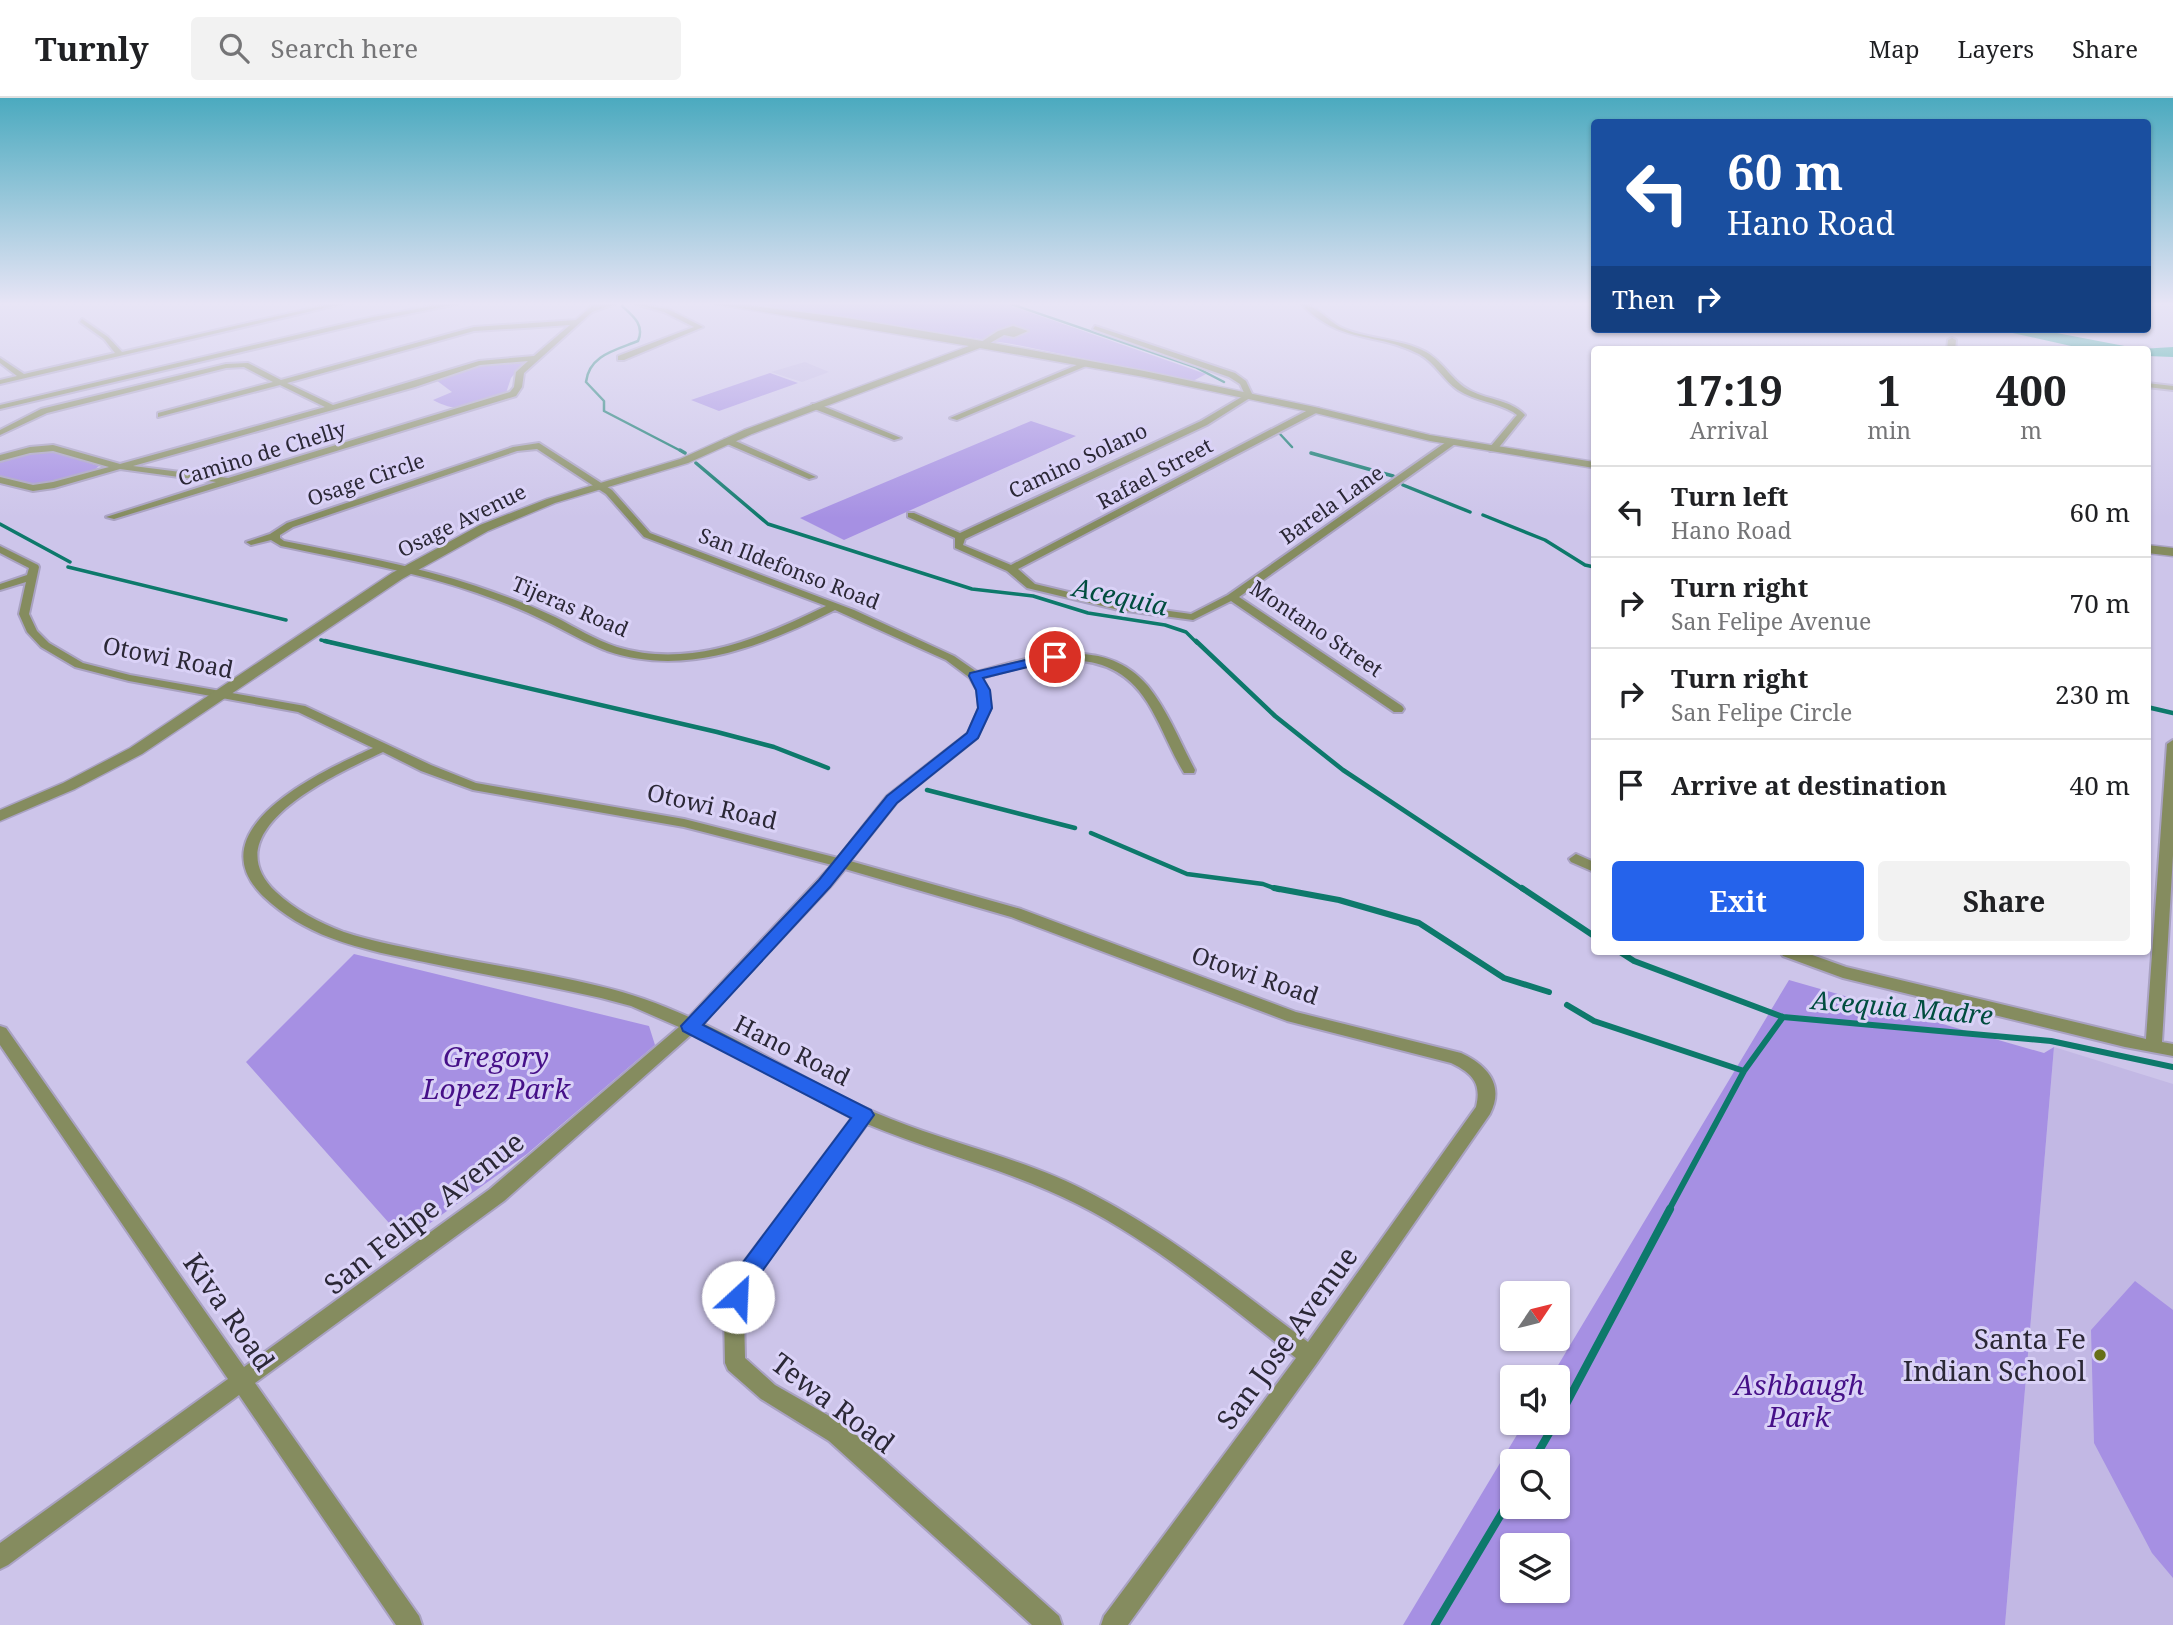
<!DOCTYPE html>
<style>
:root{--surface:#fff;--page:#f2f2f2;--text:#202124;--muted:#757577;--line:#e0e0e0;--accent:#2563eb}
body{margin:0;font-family:"Noto Serif",serif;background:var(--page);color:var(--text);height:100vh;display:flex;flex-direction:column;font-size:26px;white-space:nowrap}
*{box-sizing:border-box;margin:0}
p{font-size:23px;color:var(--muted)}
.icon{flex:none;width:38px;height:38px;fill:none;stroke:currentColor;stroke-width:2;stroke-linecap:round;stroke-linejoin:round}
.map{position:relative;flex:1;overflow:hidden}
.sheet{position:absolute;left:1591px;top:248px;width:560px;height:609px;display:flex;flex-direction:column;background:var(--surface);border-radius:7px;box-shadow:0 2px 5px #0004}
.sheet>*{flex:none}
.top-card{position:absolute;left:1591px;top:21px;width:560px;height:214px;border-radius:7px;box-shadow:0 2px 5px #0004;background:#1a4fa0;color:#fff;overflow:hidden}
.needle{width:46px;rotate:55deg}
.tools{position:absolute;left:1500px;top:1183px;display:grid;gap:14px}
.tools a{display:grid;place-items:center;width:70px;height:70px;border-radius:7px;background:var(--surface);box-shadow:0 2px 5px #0004;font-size:35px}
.pin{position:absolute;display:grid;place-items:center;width:60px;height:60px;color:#fff;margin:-30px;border:4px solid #fff;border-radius:50%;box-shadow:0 2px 7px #0007}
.me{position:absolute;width:77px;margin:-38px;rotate:25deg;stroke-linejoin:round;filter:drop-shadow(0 0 5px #0008)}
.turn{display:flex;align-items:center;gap:24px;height:147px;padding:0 21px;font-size:32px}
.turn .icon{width:91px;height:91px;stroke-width:2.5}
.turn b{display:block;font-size:49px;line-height:60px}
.then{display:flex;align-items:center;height:66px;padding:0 21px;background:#0003;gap:14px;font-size:26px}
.eta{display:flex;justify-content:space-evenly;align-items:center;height:119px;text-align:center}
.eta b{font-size:42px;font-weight:700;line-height:49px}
.primary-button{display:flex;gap:14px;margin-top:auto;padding:14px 21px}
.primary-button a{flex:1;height:80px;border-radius:7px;background:var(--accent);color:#fff;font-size:28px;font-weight:700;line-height:80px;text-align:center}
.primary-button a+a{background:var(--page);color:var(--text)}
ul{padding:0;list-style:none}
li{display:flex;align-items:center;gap:21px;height:91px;padding:0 21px;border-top:2px solid var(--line)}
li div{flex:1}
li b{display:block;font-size:26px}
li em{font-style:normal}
header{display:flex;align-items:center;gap:42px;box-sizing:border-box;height:98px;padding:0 35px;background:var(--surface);border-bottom:2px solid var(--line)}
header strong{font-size:33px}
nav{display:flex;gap:38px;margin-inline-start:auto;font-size:24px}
.search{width:490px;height:63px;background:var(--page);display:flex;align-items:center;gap:18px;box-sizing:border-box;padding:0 24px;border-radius:7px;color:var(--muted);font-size:26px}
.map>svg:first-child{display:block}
.built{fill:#c2b8e4}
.green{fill:#a690e3;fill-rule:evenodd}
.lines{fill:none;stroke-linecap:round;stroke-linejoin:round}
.stream-far4{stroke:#0d796b;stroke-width:2.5}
.stream-far3{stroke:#0d796b;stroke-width:3.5}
.stream-far2{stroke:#0d796b;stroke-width:4.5}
.stream-far1{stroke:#0d796b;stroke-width:6}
.stream{stroke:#0d796b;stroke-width:8}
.river{fill:#009c82;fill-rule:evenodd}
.minor-casing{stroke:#a9a2c2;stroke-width:4}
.tertiary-casing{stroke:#a9a2c2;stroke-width:3}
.minor{fill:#858c5f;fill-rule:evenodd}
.tertiary{fill:#858c5f;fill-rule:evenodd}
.route{fill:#2563eb;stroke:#184099;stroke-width:2}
.poi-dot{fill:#677018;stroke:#dad2f7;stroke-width:2.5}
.labels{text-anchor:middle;stroke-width:6;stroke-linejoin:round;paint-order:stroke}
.far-street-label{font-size:21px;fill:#2b2836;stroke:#dad2f7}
.street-label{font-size:24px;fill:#2b2836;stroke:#dad2f7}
.water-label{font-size:26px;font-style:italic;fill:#014d3f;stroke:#dad2f7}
.near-park-label{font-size:28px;font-style:italic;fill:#461088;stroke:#dad2f7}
.near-street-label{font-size:28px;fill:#2b2836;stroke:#dad2f7}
.near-poi-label{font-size:28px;fill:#2b2836;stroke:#dad2f7;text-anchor:end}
</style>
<header>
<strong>Turnly</strong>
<div class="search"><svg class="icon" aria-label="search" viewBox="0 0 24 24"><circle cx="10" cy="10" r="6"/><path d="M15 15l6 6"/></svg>Search here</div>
<nav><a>Map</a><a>Layers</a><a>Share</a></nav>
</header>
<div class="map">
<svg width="2173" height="1527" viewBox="0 0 2173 1527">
<rect width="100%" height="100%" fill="#cdc5ea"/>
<path class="built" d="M805 264 829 274 802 284 771 274Z
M2054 949 2173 986V1527H2005Z"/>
<path class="green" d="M754 206H1006L1206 276 1193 283 1012 246Z
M522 262 524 265 511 280 506 295C476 307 463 318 433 302L452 294 436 282 485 265Z
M770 275 798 285 719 313 691 302Z
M1031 323 1076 338 844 442 800 420Z
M52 353 99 368 92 374 40 387 0 378V362L29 354Z
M354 856 649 928 655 947 527 1056 405 1143 246 964Z
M1789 882 2044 955 2054 949 2005 1527H1403L1524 1325H1558V1279H1551ZM1512 1363H1558V1409H1512ZM1512 1447H1558V1493H1512Z
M2135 1183 2173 1212V1480L2152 1455 2094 1345 2091 1232Z"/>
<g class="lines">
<path class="stream-far4" d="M1011 206 1195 269 1224 284
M622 208C633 218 645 227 638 243 616 252 589 257 586 284L604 303V313L683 354
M1280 336 1292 349"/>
<path class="stream-far3" d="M680 352 685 355
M1311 355 1393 378
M696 365 768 426 972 491 1033 498 1088 515 1165 527 1186 534 1197 545
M1403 387 1470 414
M1483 417 1545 442 1585 467 1594 469
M0 426 70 464
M68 469 286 522
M321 542 333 545"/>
<path class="stream-far2" d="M325 543 717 634 774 649 828 670
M1196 543 1275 618 1343 672 1524 792
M2147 609 2173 615
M927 692 1075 730
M1091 735 1187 776 1263 786 1279 792"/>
<path class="stream-far1" d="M1274 790 1339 802 1419 825 1504 880 1549 894
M1522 790 1594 838
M1620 854 1634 863 1783 919 2051 943 2173 969
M1567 907 1594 923 1744 973 1783 919
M1669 1112 1744 973"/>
<path class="stream" d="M1558 1321 1670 1111
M1533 1363 1555 1325
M1435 1527 1512 1398"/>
<path class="river" d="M2006 231H2036L2140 251 2173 249V259L2147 258V252H2089L2008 234Z"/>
<g class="minor-casing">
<path id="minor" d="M330 206H342L0 286V282L17 278 0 265V260L24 276 115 255 104 241 80 224 82 221 108 239 122 254Z
M442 206H457L373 223 0 311V307L373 219Z
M594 206H615L592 214 524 275 522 289 516 298 114 421 106 419 216 384 120 371 54 390 33 393 0 385V379L33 387 53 384 109 369 53 353 30 355 0 363V357L30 349 53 347 120 366 325 309 280 287 158 319V315L273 284 244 269 226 270 47 315 0 337V332L41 311 226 266 248 265 281 282 474 229 576 222ZM570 227 534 258 479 263 333 307 287 285 474 233ZM528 263 516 274 514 289 510 294 228 380 133 368 415 289 480 267Z
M635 206 668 211 703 229 624 262H618V258L694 229 664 214Z
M1301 206C1315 206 1329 224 1342 230 1369 242 1400 240 1426 254 1444 264 1452 284 1471 293 1489 302 1511 302 1525 317L1496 353H1490V349L1517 317 1513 314C1496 304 1475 303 1458 292 1443 282 1436 265 1419 256 1374 233 1342 247 1301 206Z
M1013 228 1028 233 1014 239 1004 237 985 248 978 246 998 233Z
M1095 228 1235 275 1246 283 1253 298 1207 327 965 441 963 447 1011 467 1312 310H1318V314L1018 471 1035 486 1119 506 1191 516 1228 497 1449 342H1455V346L1239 499 1402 608 1404 611 1402 614H1394L1231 503 1193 522 1119 512 1027 490 1007 473 955 450V440L908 419V415H914L960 435 1201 323 1245 297 1240 286 1229 279 1093 231Z
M1952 240 1956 242 1955 252H1947L1948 242Z
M1084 264 1091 266 957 322 950 320Z
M2147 285 2173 288V292L2147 289Z
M812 306H818L901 340 894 342 812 310Z
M725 341H731L816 379 809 381 725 345Z
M539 345 612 392 650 435 854 512 954 558 977 574C1031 558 1105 536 1148 588 1168 613 1180 644 1195 672L1194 675H1184C1170 652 1161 626 1147 604 1108 542 1039 563 982 580L989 592 991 610 977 640 897 704 850 763 1021 811 1296 914 1461 955C1487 967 1505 987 1490 1016L1317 1265 1128 1527H1101L1104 1518 1296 1260C1226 1206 1157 1146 1077 1106 1010 1072 936 1055 867 1026L751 1185 744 1217 745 1260 775 1287 845 1327 1059 1518 1062 1527H1032L829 1343 761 1301 728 1272 725 1265 724 1217 735 1176 852 1020 693 935 504 1103 255 1285 419 1518 422 1527H396L239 1297 8 1467 0 1471V1445L228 1281 0 947V928L6 930 244 1269 490 1091 679 929 631 908 601 900C544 887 486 877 429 865 396 858 362 852 331 840 307 831 283 817 264 799 193 731 324 672 373 650L298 614 129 583 75 569 41 549 27 534 19 516 26 484 0 492V486L27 477 29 470 0 455V448L38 467 39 469 29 516 37 533 49 545 83 565 130 577 305 608 431 667 476 685 684 721 838 760 887 698 968 635 979 610 977 592 970 580 946 562 835 512C765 547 686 580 607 553 586 545 566 533 545 523 523 512 500 503 477 495 413 473 347 462 281 448L271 442 251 447 246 444 270 436 287 425 513 349ZM537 351 606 396 644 439 826 508C761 540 690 571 617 549 595 542 575 529 555 519 529 507 503 497 476 488 413 467 348 456 284 443L280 440V437L293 429 517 353ZM383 654 421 673 473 692 684 729 832 767 689 919C660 906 630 895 599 888 542 874 484 866 427 854 399 848 371 843 344 834 320 825 295 812 276 794 210 732 338 675 383 654ZM845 771 1011 819 1287 923 1451 965C1472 975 1482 985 1476 1009L1308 1244C1238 1192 1171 1137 1094 1097 1030 1062 958 1048 891 1021 825 995 766 955 702 925L830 789Z
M2173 642V757L2162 944 2173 946V958L2125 949 1843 880 1783 858 1780 854H1804L1846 869 2146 941 2167 646Z
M1576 756 1594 764V774L1571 764 1569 761Z"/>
</g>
<g class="tertiary-casing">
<path id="tertiary" d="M715 206H739L846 220 982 243 1144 273 1315 309 1430 337 1594 364V370L1430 343 1315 315 1144 279 980 250 752 336 688 365 555 405 488 433 402 481 142 656 75 691 0 723V712L63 685 130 650 392 475 480 427 547 401 680 361 744 332 969 248Z
M2147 447 2173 450V458L2147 455Z"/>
</g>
<use href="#minor" class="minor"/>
<use href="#tertiary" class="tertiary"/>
</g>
<linearGradient id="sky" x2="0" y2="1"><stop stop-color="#4baabf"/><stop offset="0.49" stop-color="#e8e5f6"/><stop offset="1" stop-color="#e8e5f6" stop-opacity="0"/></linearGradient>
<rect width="2173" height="420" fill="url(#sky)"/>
<path class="route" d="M1055 555 1060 556V561L983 580 990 592 992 610 978 640 897 705 830 789 703 927 871 1012 874 1017 753 1186 746 1207 738 1210 730 1207 727 1199 735 1175 851 1020 683 933 681 928 819 782 887 698 967 635 978 610 976 592 969 578 970 575Z"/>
<circle class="poi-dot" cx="2100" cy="1257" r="7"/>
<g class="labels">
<g class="far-street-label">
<text transform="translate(262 356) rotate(-17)" y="7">Camino de Chelly</text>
<text transform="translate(1078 363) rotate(-25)" y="7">Camino Solano</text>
<text transform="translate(1155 376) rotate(-28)" y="7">Rafael Street</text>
<text transform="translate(366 382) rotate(-19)" y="7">Osage Circle</text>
<text transform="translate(1332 407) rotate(-35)" y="7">Barela Lane</text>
<text transform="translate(462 423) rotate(-26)" y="7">Osage Avenue</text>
<text transform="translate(789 471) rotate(21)" y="7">San Ildefonso Road</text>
<text transform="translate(570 509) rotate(23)" y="7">Tijeras Road</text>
<text transform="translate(1316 531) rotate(34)" y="7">Montano Street</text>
</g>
<g class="street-label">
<text transform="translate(168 560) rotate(11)" y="8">Otowi Road</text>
<text transform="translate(712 709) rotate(13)" y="8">Otowi Road</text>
<text transform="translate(1255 878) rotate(19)" y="8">Otowi Road</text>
<text transform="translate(792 953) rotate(27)" y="8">Hano Road</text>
</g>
<g class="water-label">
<text transform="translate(1120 499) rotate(12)" y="9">Acequia</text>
<text transform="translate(1902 910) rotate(5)" y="9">Acequia Madre</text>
</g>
<g class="near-park-label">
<text x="496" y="969">Gregory<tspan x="496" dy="32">Lopez Park</tspan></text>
<text x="1799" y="1297">Ashbaugh<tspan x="1799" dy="32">Park</tspan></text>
</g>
<g class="near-street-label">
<text transform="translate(424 1115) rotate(-38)" y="10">San Felipe Avenue</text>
<text transform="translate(229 1214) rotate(55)" y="10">Kiva Road</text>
<text transform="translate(1287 1240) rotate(-54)" y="10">San Jose Avenue</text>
<text transform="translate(833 1305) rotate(37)" y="10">Tewa Road</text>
</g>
<g class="near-poi-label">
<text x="2086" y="1251">Santa Fe<tspan x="2086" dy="32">Indian School</tspan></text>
</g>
</g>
</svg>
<div class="tools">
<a><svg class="needle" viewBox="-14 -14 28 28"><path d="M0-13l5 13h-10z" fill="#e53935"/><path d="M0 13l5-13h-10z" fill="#757577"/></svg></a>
<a><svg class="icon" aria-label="sound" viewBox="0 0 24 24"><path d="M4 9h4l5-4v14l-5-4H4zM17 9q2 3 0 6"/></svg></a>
<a><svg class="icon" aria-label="search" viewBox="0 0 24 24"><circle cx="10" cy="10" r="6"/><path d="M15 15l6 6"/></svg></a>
<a><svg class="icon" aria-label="layers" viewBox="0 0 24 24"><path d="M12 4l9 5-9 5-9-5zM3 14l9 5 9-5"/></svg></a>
</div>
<div class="pin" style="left:1055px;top:559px;background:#d93025"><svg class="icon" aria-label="arrive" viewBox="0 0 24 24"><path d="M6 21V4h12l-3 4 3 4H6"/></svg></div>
<svg class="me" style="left:738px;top:1199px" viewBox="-20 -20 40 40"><circle r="19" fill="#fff"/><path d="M0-13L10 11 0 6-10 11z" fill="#2563eb"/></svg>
<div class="top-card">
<div class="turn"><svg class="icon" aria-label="left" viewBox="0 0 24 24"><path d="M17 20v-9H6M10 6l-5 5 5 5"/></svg><div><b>60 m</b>Hano Road</div></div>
<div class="then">Then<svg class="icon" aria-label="right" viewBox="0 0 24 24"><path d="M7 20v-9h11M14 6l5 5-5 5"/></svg></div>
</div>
<section class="sheet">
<div class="eta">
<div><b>17:19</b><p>Arrival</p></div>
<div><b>1</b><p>min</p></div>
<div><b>400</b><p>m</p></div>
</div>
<ul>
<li><svg class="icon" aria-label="left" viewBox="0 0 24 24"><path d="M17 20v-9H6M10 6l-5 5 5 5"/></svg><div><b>Turn left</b><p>Hano Road</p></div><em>60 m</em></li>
<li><svg class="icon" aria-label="right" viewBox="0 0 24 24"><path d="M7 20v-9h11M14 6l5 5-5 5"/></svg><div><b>Turn right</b><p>San Felipe Avenue</p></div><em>70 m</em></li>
<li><svg class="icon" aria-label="right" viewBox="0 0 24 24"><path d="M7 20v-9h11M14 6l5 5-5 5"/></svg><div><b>Turn right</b><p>San Felipe Circle</p></div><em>230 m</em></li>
<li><svg class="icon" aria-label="arrive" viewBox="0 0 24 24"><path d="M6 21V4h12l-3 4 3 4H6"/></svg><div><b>Arrive at destination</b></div><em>40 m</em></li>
</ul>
<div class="primary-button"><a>Exit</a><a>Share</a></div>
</section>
</div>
